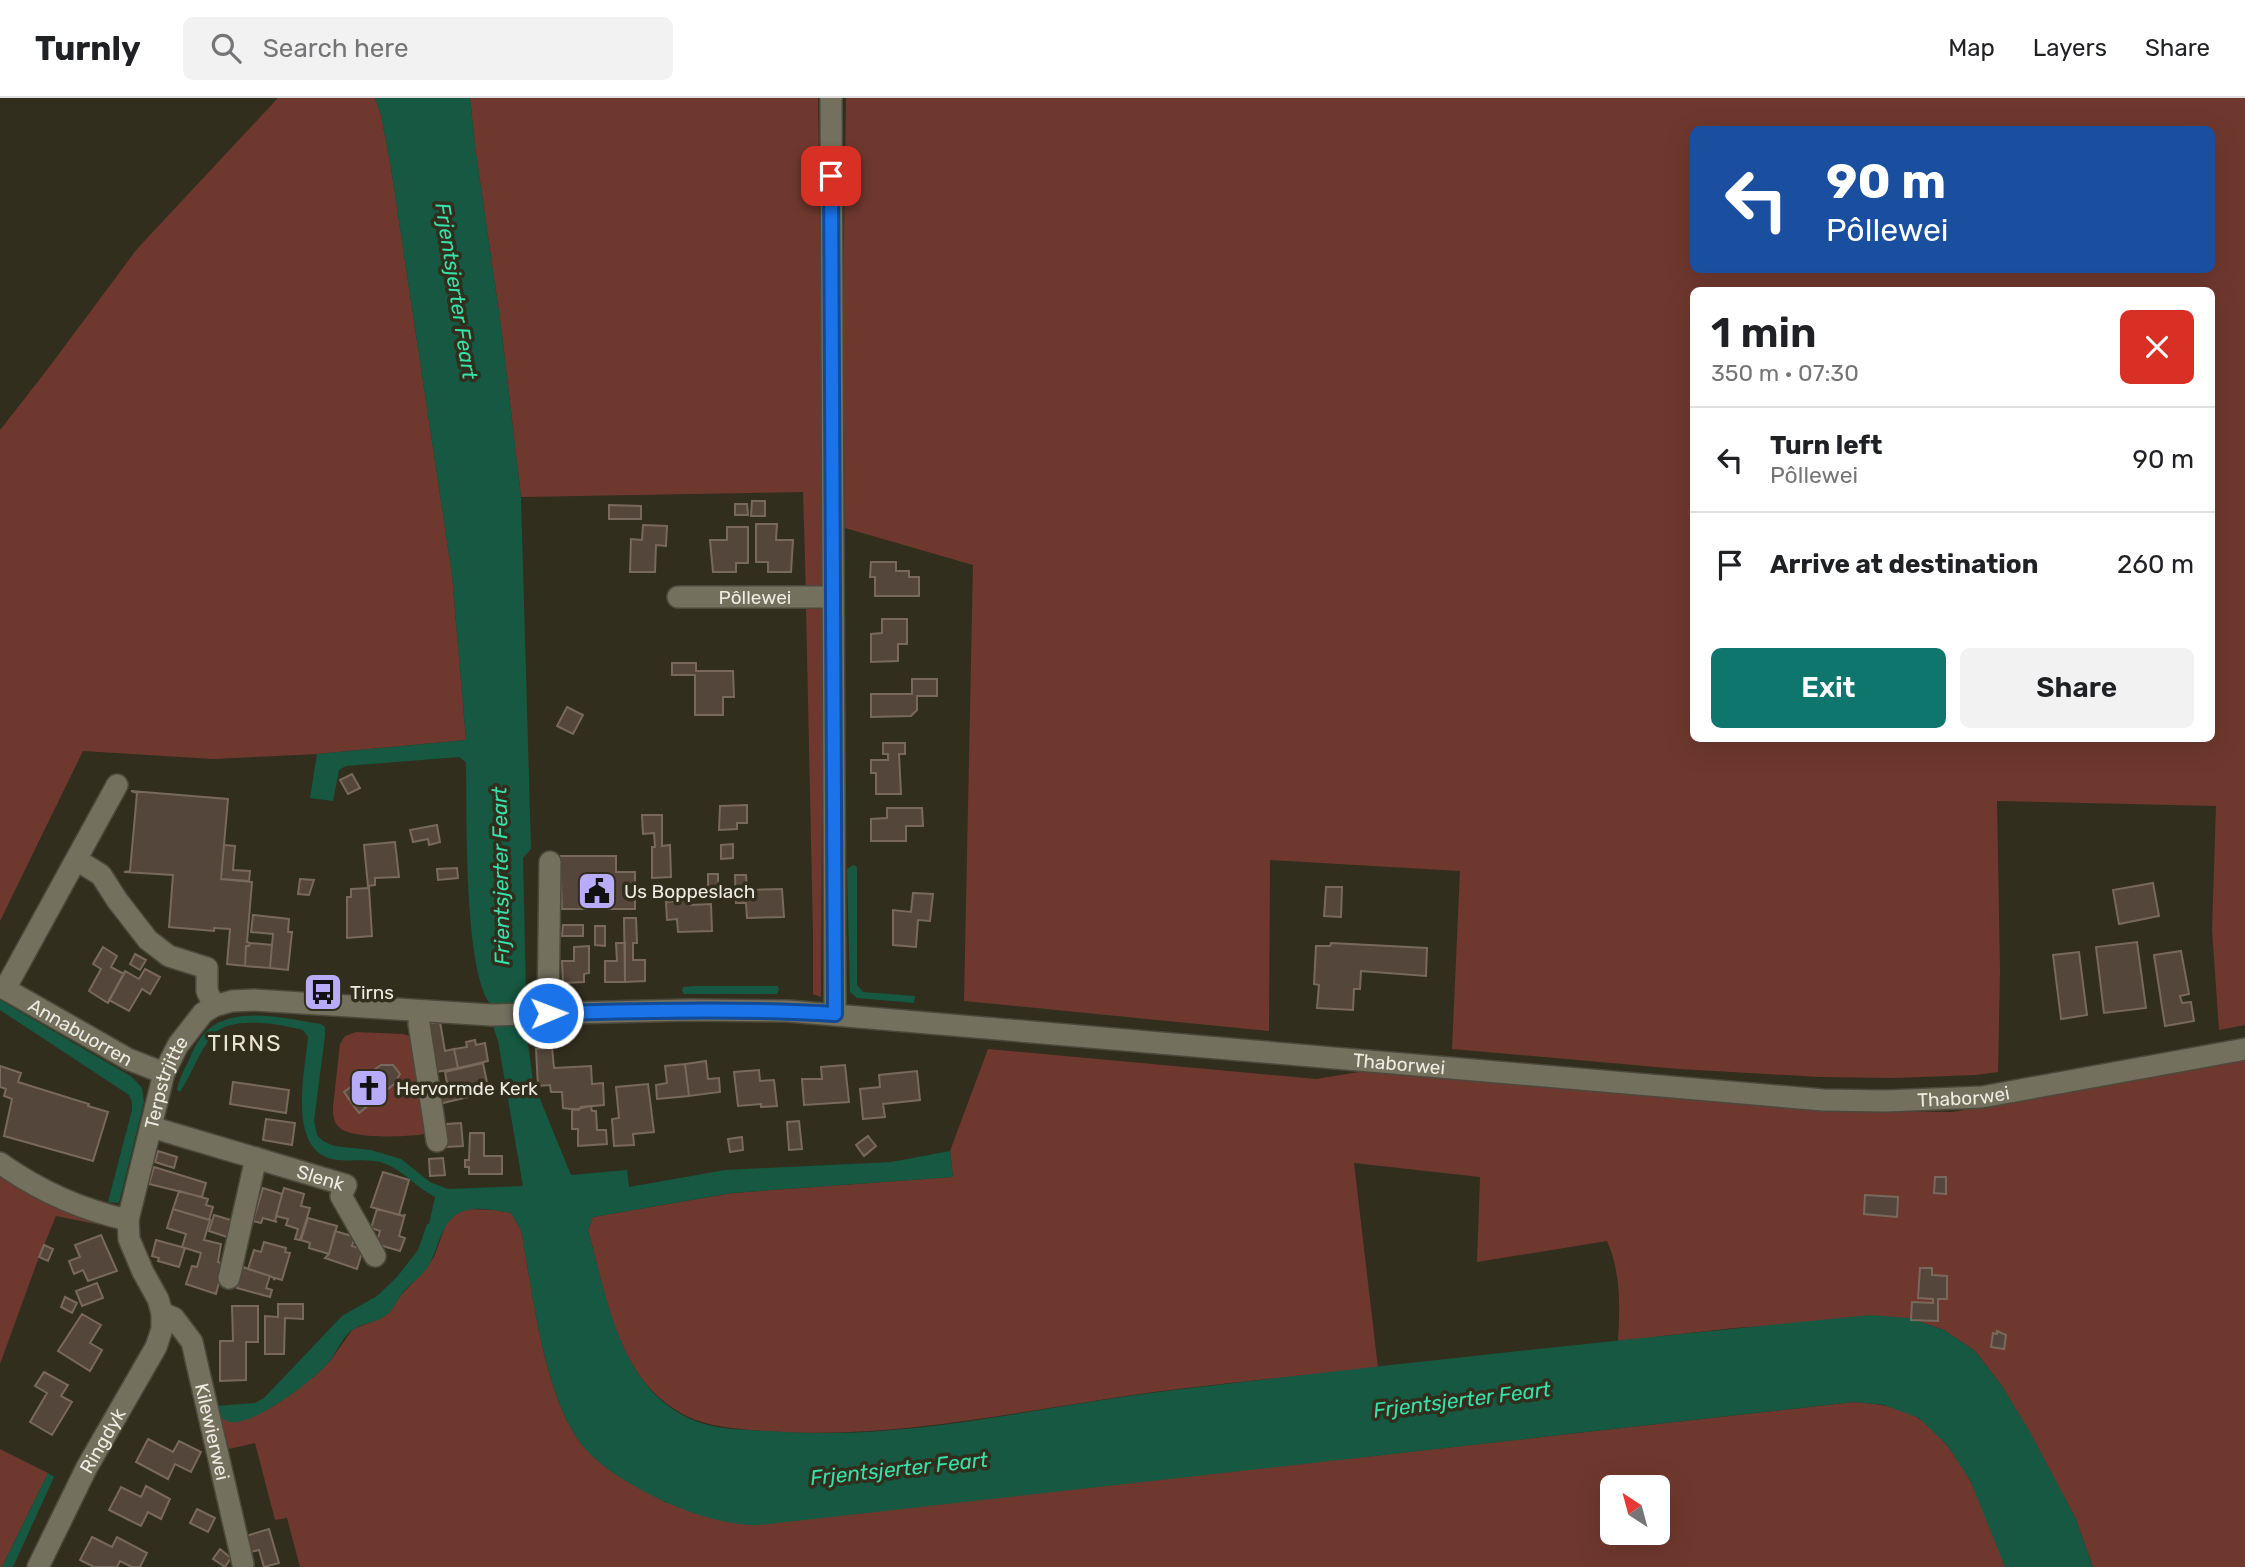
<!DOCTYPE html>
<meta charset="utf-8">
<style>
:root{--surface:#fff;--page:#f2f2f2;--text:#202124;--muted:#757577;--line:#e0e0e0;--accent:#0f766e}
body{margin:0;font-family:Rubik,sans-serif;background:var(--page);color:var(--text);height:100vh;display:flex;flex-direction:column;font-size:26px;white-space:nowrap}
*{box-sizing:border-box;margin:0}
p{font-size:23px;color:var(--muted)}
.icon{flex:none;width:38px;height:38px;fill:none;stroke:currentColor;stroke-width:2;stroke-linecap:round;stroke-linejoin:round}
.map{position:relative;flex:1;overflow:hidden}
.panel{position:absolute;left:1690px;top:189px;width:525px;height:455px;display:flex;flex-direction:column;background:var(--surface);border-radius:10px;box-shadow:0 7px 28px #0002}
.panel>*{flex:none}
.guide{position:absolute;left:1690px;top:28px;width:525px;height:147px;border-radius:10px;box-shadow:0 7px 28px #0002;background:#1a4fa0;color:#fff;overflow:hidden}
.needle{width:46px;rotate:324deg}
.controls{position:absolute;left:1600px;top:1377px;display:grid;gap:14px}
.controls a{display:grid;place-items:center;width:70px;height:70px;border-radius:10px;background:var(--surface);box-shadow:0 7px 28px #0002;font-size:35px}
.pin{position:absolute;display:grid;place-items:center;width:60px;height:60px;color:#fff;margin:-30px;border-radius:14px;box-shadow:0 4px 10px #0006}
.me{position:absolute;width:77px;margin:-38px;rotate:89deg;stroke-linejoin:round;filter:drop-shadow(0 0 5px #0008)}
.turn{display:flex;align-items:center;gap:24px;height:147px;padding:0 21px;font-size:32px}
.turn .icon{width:91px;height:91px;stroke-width:2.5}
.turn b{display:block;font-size:49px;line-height:60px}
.round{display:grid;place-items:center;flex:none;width:74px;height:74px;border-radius:10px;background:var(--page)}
.headline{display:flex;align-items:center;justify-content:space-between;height:119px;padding:0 21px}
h1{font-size:42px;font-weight:600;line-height:52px}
.button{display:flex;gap:14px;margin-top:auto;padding:14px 21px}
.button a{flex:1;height:80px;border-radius:10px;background:var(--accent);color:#fff;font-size:28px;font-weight:600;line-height:80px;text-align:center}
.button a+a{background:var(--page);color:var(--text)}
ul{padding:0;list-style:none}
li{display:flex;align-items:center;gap:21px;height:105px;padding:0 21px;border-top:2px solid var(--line)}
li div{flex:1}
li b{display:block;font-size:26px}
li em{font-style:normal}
header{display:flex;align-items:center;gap:42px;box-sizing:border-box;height:98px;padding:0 35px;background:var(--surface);border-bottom:2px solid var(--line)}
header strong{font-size:33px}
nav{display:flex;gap:38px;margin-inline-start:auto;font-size:24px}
.search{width:490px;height:63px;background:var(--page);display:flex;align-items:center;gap:18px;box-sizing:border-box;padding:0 24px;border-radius:10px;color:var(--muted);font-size:26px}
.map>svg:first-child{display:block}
.green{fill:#6f382e;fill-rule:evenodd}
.water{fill:#165841}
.building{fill:#54463a;stroke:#78695c;stroke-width:2}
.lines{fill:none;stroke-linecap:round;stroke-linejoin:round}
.minor-casing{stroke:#4c493c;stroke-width:24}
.minor{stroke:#73705e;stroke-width:21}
.route-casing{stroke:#114b97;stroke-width:18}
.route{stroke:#1a73e8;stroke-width:12}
.labels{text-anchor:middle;stroke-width:7;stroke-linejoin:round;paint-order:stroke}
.street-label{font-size:19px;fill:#eeece2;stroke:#312e1e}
.poi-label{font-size:19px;fill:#eeece2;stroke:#312e1e;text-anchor:start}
.water-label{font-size:21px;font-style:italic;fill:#37e1a9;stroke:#312e1e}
.quarter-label{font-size:23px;letter-spacing:2px;fill:#e8e5d0;stroke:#312e1e}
</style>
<header>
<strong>Turnly</strong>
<div class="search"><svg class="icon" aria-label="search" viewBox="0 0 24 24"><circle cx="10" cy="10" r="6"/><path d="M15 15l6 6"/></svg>Search here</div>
<nav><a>Map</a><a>Layers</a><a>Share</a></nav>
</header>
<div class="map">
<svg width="2245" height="1469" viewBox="0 0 2245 1469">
<rect width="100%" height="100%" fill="#312e1e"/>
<path class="green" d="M278 0H375L381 17 391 70 452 477 466 642 317 656 213 661 83 653 0 823V332L47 272 137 151Z
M470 0H818L825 495H806L803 394 521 399 501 228 475 48Z
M846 0H2245V927L2219 932 2212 832 2216 708 1997 703 2000 873 1998 974 1975 977 1894 980 1820 979 1679 971 1452 951 1460 773 1270 762 1269 933 964 903 973 467 845 430 843 212ZM1694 32H2212V172H1694ZM1694 192H2212V640H1694Z
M806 510H823L821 899 813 896V835Z
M356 934 403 936 417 940 430 1035C414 1039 350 1042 339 1029 333 1024 333 1016 333 1009L340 946 345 938Z
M988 951 1316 981 1371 972 1711 997 1849 1013 1952 1014 2100 989 2245 961V1469H2093L2075 1419 2002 1288 1975 1253 1944 1232 1909 1220 1734 1230 1618 1243C1620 1211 1621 1173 1607 1143L1477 1164 1480 1079 1354 1065 1378 1270C1306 1277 1234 1284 1162 1293 1030 1310 897 1343 763 1333 732 1330 702 1329 676 1312 615 1274 606 1195 588 1132L593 1119 732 1095 953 1079 950 1053Z
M0 1074 112 1126 111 1129 56 1118 39 1159 0 1266Z
M468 1111 494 1112 511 1115 521 1132C533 1194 543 1299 583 1348 605 1374 637 1389 667 1405L1354 1360 1854 1304C1876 1306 1903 1308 1921 1322 1967 1357 1986 1416 2005 1469H300L287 1420 275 1422 255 1345 220 1353 216 1308 256 1317 274 1308 317 1276 330 1263 353 1231 382 1220 393 1209 401 1197 425 1172 434 1159 446 1126 456 1116ZM1612 1390H1657V1435H1612Z
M0 1351 48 1375 2 1469H0Z"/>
<path class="water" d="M375 0H470L475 48 501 228 521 399 531 751 523 760 527 938 533 984 571 1077 627 1072 629 1089 725 1072 891 1064 950 1053 953 1079 732 1095 593 1119 588 1132C608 1203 620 1297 701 1325 722 1332 749 1332 771 1333 903 1344 1035 1309 1166 1293 1400 1265 1636 1240 1871 1217L1909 1220 1944 1232 1975 1253 2002 1288 2030 1334 2075 1419 2093 1469H2005L1970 1382 1947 1347 1919 1320 1884 1307 1854 1304 796 1423C780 1424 763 1428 748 1427 715 1424 680 1412 651 1397 626 1384 600 1369 582 1347 543 1296 533 1195 521 1132L511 1115C495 1112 474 1107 459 1115 439 1126 439 1153 427 1170 420 1180 408 1187 401 1197 396 1204 393 1213 385 1218 375 1225 361 1225 351 1233 341 1241 337 1254 329 1264 314 1282 254 1328 230 1324 225 1323 220 1319 217 1316L216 1308 255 1305 264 1300 342 1218 377 1198 397 1179 418 1152 427 1126H429L435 1099C417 1090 405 1074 386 1066 368 1059 351 1065 332 1061 287 1050 305 973 308 939L303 932C280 926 230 917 213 937 199 953 192 976 180 994L177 992C179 981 184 972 189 962 194 950 200 938 210 930 239 908 288 921 321 926L325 929V938L314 1023 317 1037 323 1043 334 1048 371 1052 401 1061 430 1084 448 1091 523 1088 498 943 492 925V908C463 878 467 712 466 664L459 659 346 668 339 672 333 703 310 700 317 656 466 642 452 477 391 70 381 17Z
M853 767 857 769V887L863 894 915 898 914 905 857 900 850 894 847 771Z
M694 888H778L779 891 777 896H684L682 893 683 889Z
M0 902 132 979 142 990 144 1004 119 1105 108 1104 132 1012V1004L129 997 0 912Z
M48 1375 54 1379 13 1469H2Z"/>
<path class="building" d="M752 403H765V418H751Z
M735 406H747L748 417H735Z
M609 407 641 408V421H609Z
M756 426H777L776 442H793L791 474H768V464H756Z
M643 427 667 428 666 448 656 447 655 474H630L631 441 642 442Z
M727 429H748V465H736V474H713L710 442H727Z
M871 464H896V473H909V479H919V498H875V479H870Z
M882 521H907V546H898V563L871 564V536L882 535Z
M672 565H696V573H733L734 599H723V617H695V577H672Z
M912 581H937V598H917V612L911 618 871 619V596H912Z
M567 609 583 617 573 636 557 628Z
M883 645H905V656H899L901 696H876V675H871V662H888V656H883Z
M352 676 360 690 348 696 340 682Z
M131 693 228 701 221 781 252 784 247 844 250 845 249 848H246L245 868 227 866 230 831 214 830V833L169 829 173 777 124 774 130 773 137 695Z
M747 707V725H737V731L719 732 720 708Z
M887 710H922L923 728H906V743H871V721L887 720Z
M642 717H662V748L670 747 671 779 652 780V749H655L654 735 643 736Z
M437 727 440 744 429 747 428 741 413 744 410 732Z
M395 744 399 779 375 780V787L368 788 364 747Z
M733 746V760L721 761V747Z
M224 747 235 748 233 772 250 773 249 783 221 781Z
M560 758H616V774H635V811H562Z
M457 770 458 780 438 782 437 771Z
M708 776H718V789H708Z
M735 777H746L747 792 782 791 784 819 747 820 746 805H736Z
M300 781 314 782 309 797 298 796Z
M2153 785 2159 818 2119 826 2113 792Z
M1326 789H1342L1341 819 1324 818Z
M369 790 372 838 347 840V799H351V791Z
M913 795 933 796 930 823 918 822 916 849 893 847V812L911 814Z
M676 797H689L690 807 711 806 712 833 678 834 677 821 667 822 666 804 676 803Z
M253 817 289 821 288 834H292L288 872 270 870 273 836 251 834Z
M624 820H636L637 845H633V862H645V883L625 884Z
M563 827H583V838H562Z
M595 828H605V848L595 847Z
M2137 844 2146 910 2104 915 2096 849Z
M250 845 272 847 270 870 245 868 246 848H249Z
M616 845H625V884H605V863H617Z
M1331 845 1427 850 1426 878 1361 873 1360 891H1354L1353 912 1317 910 1319 887 1314 886 1316 848H1330Z
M589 848V875L584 876V884L563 885 562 863H574V849Z
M103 849 117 858 111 869 124 876 108 905 89 893 101 871 93 866Z
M2181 853 2189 896 2180 898 2182 905 2191 904 2194 923 2165 928 2154 857Z
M2079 854 2087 917 2061 921 2053 857Z
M135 856 146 862 140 872 130 866Z
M145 871 160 879 150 896 142 891 129 913 109 902 125 873 139 881Z
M440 924 445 953 454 951 458 970 431 975 424 926Z
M475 942 476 947 485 945 488 963 458 970 454 951 467 949 466 944Z
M552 949 554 970 591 968 592 986 603 985 604 1007 581 1009 579 1012 563 1010 562 994H551L550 987 538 988 536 951Z
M706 963 708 981 719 980 720 994 689 998 685 966Z
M483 965 489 994 435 1007 432 988 447 985 445 974Z
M685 966 689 998 657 1001 656 987 667 985 665 968Z
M381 967H393L400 976 394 986 359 1015 344 994Z
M845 967 849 1004 804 1007 802 981H822L821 969Z
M0 968 21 975 18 984 89 1006 88 1008 108 1014 93 1063 4 1038 12 1001 4 998 6 991 0 989Z
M759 972 760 983 774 982 777 1008 761 1009V1006L738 1008 734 974Z
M917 973 920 1002 883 1006 885 1019 863 1021 860 991 880 989 879 977Z
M233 984 289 992 286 1015 230 1006Z
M648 986 654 1034 633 1036 634 1047 614 1048 612 1021 619 1020 616 989Z
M591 1008 592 1013H596L597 1032H606L607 1046 578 1048V1031H572V1012Z
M266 1021 295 1025 292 1047 263 1042Z
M799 1023 802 1051 789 1052 787 1024Z
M461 1025 463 1048 447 1049 446 1026Z
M470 1035H484V1058H502V1076H469V1069H465V1062H469Z
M868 1038 876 1048 864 1058 856 1047Z
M742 1039 743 1052 730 1054 728 1041Z
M158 1053 177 1059 174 1070 155 1064Z
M443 1060 445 1077 430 1078 429 1061Z
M154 1069 206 1085 202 1099 149 1086Z
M383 1074 409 1082 399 1117 371 1109Z
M1935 1079H1946V1096L1934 1095Z
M263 1090 282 1096 275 1123 277 1124 263 1120 261 1125 253 1123Z
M284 1090 304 1096 301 1108 310 1110 300 1142 295 1141 298 1131 286 1127 288 1121 276 1118Z
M179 1093 208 1101 206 1107 213 1109 209 1122 173 1111Z
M1865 1097 1898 1099 1897 1119 1864 1116Z
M173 1111 210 1122 204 1142 221 1146 218 1164 224 1166 216 1196 186 1186 192 1168 197 1169 201 1155 182 1149 186 1136 167 1130Z
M377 1111 404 1118 405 1116 399 1138 405 1140 400 1153 376 1146 380 1133 371 1130Z
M214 1117 234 1123 230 1140 209 1133Z
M308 1120 337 1128 329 1156 309 1150 310 1145 301 1142Z
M335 1133 355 1139 352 1148 363 1151 357 1171 325 1160 329 1156Z
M101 1137 117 1173 88 1183 83 1172 74 1176 69 1163 80 1159 75 1147Z
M156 1142 185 1150 179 1169 158 1163 159 1160 152 1158Z
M264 1144 286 1150 285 1154 290 1155 282 1182 275 1180 274 1182V1180L270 1178 248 1171 254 1152 261 1154Z
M44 1147 53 1151 48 1163 39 1159Z
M243 1169 270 1178 266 1190 272 1192 270 1199 237 1190Z
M1920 1170H1932V1177L1947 1178V1201H1938V1223L1911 1222 1912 1204 1933 1205V1201L1918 1200Z
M97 1185 103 1200 82 1208 76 1193Z
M65 1199 77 1205 72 1215 61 1209Z
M278 1206H303V1221L285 1220 284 1256H265V1218L278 1219Z
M232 1208H258V1244H246V1282L220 1283V1243H233Z
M82 1216 101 1227 90 1245 102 1252 90 1273 58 1253Z
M1997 1233 2006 1237 2004 1251 1991 1249 1993 1235 1997 1236Z
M44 1274 68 1287 61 1298 72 1304 52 1337 30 1324 47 1295 35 1288Z
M148 1341 173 1354 179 1343 201 1354 191 1374 175 1366 168 1381 136 1364Z
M146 1388 170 1401 161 1421 148 1414 141 1428 109 1412 121 1389 141 1399Z
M197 1411 215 1420 208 1434 190 1425Z
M269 1431 279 1465 264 1469 259 1452 250 1454 246 1438Z
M92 1439 112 1449 117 1439 147 1455 140 1469H132L120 1463 117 1469H94L80 1462Z
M220 1451 231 1460 225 1469 213 1461Z"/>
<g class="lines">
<g class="minor-casing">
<g id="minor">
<path d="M831 0 835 917"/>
<path id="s1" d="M678 499H833"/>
<path d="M77 762 101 777 117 802 148 842 169 858 207 870V893L214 908"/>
<path id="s2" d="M0 888 128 961 164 975"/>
<path d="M5 891 117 687"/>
<path d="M420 913 419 926 437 1043"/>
<path d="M548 915 550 764"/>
<path id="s3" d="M151 1029 346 1087 341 1098 375 1158"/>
<path d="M0 1065C38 1092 82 1112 128 1122"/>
<path d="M229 1180 256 1060"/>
<path id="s4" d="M162 1215 174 1220 192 1244 243 1466"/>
<path id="s5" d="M38 1469 87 1369 156 1249 162 1231V1215L158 1201 143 1174 129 1141 128 1122 164 975 178 947 203 915 214 908 232 903 254 902 491 917 688 912 788 913 1823 1002 1886 1003 1982 999 2245 951"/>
</g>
</g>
<use href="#minor" class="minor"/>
</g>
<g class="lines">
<g class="route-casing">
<path id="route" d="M548 915C644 913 740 910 835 916L831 78"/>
</g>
<use href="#route" class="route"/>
</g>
<defs>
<g id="civic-square" transform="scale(2.0125)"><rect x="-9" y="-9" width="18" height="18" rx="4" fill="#b8abf7" stroke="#312e1e"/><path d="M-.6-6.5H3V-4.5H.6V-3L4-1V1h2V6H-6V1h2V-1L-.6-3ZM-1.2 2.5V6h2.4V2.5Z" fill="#111"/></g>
<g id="bus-square" transform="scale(2.0125)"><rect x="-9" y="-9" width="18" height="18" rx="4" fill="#b8abf7" stroke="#312e1e"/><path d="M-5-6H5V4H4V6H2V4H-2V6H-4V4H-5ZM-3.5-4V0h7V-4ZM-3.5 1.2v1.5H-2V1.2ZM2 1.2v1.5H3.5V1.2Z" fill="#111"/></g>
<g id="church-square" transform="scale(2.0125)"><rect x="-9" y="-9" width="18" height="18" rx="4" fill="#b8abf7" stroke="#312e1e"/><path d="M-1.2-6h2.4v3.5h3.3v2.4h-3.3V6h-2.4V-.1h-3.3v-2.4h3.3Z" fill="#111"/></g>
</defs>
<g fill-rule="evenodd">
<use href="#civic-square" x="597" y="793"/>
<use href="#bus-square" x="323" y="894"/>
<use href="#church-square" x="369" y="990"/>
</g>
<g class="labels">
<g class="street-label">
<text dy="7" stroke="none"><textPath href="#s1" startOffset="77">Pôllewei</textPath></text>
<text dy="7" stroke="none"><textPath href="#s2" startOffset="93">Annabuorren</textPath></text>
<text dy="7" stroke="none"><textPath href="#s5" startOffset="1810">Thaborwei</textPath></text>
<text dy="7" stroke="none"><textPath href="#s5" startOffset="528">Terpstrjitte</textPath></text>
<text dy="7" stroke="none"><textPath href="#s5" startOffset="2376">Thaborwei</textPath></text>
<text dy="7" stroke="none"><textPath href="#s3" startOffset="177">Slenk</textPath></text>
<text dy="7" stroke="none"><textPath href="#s4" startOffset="135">Kilewierwei</textPath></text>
<text dy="7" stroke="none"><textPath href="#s5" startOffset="142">Ringdyk</textPath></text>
</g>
<g class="poi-label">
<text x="624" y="800">Us Boppeslach</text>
<text x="350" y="901">Tirns</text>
<text x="396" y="997">Hervormde Kerk</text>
</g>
<g class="water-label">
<text transform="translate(456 193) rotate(81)" y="7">Frjentsjerter Feart</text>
<text transform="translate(501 778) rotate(-91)" y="7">Frjentsjerter Feart</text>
<text transform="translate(1462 1302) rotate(-7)" y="7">Frjentsjerter Feart</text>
<text transform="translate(899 1371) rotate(-6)" y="7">Frjentsjerter Feart</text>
</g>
<g class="quarter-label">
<text x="245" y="953">TIRNS</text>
</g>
</g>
</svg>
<div class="controls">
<a><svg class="needle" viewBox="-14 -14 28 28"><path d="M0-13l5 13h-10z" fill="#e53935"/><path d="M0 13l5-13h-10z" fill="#757577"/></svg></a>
</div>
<div class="pin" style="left:831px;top:78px;background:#d93025"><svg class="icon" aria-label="arrive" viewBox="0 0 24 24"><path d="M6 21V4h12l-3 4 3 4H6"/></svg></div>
<svg class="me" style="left:548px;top:915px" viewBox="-20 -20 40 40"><circle r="17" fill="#1a73e8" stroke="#fff" stroke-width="3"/><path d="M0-11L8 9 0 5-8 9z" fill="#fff"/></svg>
<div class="guide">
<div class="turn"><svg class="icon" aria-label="left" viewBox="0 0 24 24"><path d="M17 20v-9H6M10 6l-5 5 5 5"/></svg><div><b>90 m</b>Pôllewei</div></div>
</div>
<section class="panel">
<div class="headline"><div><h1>1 min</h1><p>350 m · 07:30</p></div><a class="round" style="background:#d93025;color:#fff"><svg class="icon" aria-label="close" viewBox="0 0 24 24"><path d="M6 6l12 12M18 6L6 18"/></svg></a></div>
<ul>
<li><svg class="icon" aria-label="left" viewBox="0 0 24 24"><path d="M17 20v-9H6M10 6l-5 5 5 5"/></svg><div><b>Turn left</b><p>Pôllewei</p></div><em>90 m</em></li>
<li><svg class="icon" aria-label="arrive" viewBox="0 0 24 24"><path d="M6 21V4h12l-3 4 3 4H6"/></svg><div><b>Arrive at destination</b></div><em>260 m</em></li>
</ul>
<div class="button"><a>Exit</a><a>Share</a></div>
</section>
</div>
